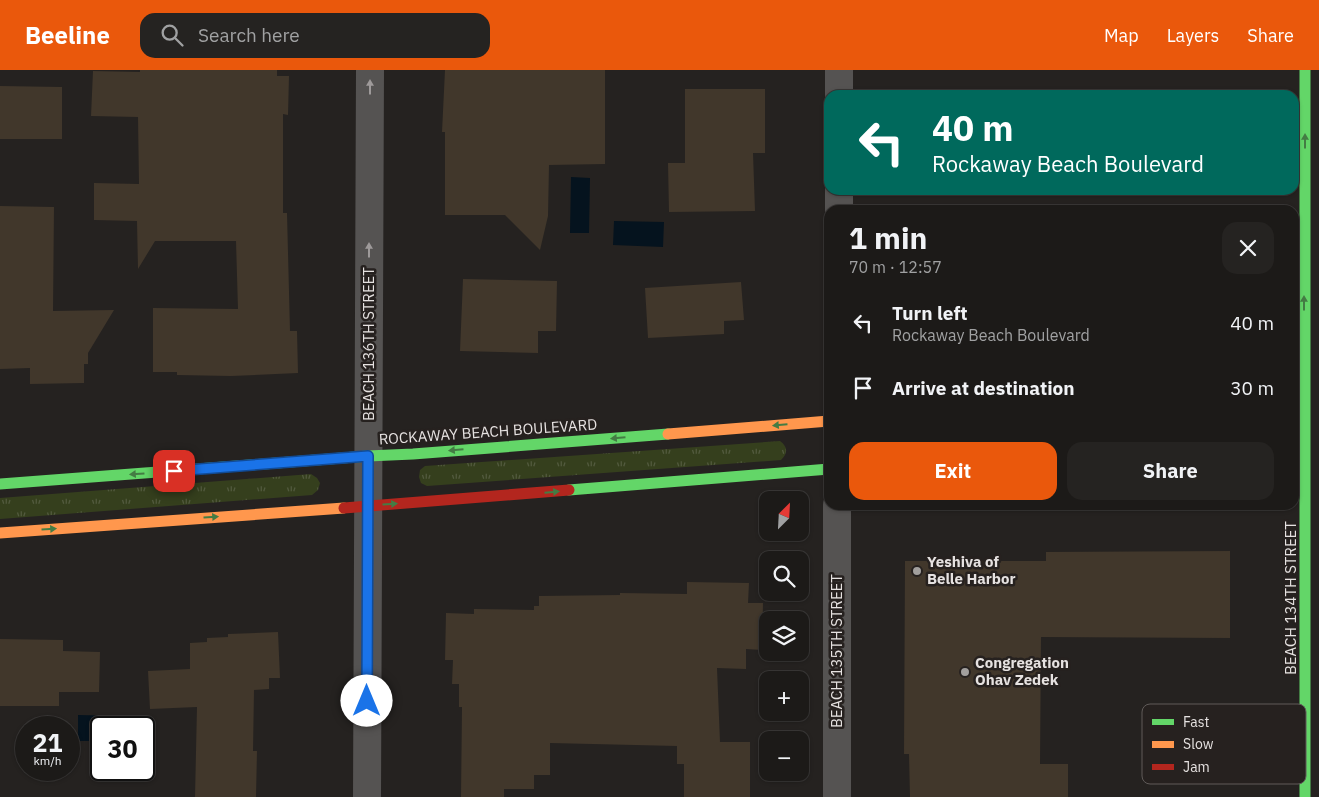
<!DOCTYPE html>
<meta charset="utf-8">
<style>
:root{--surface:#1c1a18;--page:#252321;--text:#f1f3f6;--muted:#a0a1a2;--line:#3a3837;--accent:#ea580c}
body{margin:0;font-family:"IBM Plex Sans",sans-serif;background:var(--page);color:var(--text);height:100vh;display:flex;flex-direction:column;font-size:19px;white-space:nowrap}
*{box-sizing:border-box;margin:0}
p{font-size:16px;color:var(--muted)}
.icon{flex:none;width:28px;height:28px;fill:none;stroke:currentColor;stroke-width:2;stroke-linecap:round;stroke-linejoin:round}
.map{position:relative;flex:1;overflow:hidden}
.panel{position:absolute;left:824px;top:135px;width:475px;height:305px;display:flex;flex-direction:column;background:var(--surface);border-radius:15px;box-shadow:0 1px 4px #0004,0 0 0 1px var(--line)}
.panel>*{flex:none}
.top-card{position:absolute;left:824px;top:20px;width:475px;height:105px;border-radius:15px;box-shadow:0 1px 4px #0004,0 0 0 1px var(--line);background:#00695c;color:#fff;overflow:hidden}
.needle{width:32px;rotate:24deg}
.tools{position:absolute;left:759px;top:421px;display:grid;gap:10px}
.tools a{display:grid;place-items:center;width:50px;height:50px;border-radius:10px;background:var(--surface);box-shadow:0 1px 4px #0004,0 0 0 1px var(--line);font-size:25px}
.speed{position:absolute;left:15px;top:646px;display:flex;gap:10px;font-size:25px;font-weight:700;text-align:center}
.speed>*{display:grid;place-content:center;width:65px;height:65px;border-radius:50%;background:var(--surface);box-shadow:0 1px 4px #0004,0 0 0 1px var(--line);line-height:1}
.speed small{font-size:12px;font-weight:400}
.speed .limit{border:2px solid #111;border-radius:8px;background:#fff;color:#111}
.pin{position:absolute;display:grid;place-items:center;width:42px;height:42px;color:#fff;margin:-21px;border-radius:10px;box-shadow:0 2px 8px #0006}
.me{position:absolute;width:55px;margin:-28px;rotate:0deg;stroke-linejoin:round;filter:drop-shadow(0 0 4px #0008)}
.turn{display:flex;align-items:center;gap:18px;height:105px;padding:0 25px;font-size:22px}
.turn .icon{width:65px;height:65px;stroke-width:2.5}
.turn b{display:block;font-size:35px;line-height:42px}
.round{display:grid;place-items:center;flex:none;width:52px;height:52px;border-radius:15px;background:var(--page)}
.head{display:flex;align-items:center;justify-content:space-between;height:85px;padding:0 25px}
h1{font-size:30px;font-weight:700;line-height:38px}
.action{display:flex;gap:10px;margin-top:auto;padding:10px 25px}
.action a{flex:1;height:58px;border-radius:15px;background:var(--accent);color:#fff;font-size:20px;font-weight:700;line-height:58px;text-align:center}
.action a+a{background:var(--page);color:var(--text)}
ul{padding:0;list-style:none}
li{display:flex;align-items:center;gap:15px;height:65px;padding:0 25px}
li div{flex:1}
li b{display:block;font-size:19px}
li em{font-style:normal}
header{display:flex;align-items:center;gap:30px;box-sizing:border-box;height:70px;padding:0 25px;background:var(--accent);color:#fff}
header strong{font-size:24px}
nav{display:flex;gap:28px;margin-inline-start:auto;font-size:18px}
.search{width:350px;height:45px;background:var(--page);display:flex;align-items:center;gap:12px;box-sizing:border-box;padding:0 18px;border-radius:15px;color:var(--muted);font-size:19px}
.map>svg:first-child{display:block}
.grass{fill:url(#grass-tufts)}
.water{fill:#05131e}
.building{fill:#41372b}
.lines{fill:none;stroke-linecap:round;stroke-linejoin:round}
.street{stroke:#555352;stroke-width:28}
.fast{stroke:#63d668;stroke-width:11}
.slow{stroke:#ff974d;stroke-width:11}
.jam{stroke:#b3261e;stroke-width:11}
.oneway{fill:#9e9a9a}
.oneway2{fill:#447c44}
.route-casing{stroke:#114b97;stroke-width:12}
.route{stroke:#1a73e8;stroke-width:9}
.poi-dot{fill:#a29f9d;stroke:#26211f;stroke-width:2}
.labels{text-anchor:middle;stroke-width:5;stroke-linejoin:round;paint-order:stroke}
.street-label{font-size:15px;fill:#e6e2e1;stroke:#26211f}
.poi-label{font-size:15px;font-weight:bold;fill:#e6e2e1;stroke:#26211f;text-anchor:start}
.key{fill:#26211f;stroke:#605b59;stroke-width:1}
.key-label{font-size:14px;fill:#e6e2e1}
</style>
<header>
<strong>Beeline</strong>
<div class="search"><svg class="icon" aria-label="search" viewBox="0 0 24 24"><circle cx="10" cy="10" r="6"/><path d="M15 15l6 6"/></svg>Search here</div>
<nav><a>Map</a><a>Layers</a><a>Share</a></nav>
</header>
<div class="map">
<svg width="1319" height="727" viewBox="0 0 1319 727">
<defs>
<pattern id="grass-tufts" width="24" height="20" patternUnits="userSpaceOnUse" patternTransform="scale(1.25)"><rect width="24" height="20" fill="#353f1d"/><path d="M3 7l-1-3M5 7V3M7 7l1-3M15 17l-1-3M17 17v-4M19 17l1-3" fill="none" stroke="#525a3e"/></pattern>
</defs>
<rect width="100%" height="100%" fill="#252220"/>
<path class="grass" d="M780 371C788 377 788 383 781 390L427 416 421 413 419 407 420 400 425 396Z
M311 404 317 408 320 413 318 420 312 425 0 449V428Z"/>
<path class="water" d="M571 107 590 108 589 163H570Z
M614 151 664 152 663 177 613 175Z
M78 645 122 646V657L101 658V671H78Z"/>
<path class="building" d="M140 0H277V6H289L288 45 283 44V143H287L290 261H297L298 303 231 306 177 305V302H153V238L238 239 236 171H155L138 199 137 151 94 150V113L139 114 138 47 91 46 93 1 140 2Z
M445 0H605V94L549 95 548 146 540 180 505 145H445V62H442Z
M0 16 62 17V69H0Z
M685 19H765V83H753L755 141 669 142 668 93H685Z
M0 136 54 137 53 241 114 240 88 283V294H84V313L30 314V298L0 299Z
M463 209 557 211 556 261H538V283L460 281Z
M741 212 744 250 724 251V264L648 268 645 218Z
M1230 481V568L1041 567 1040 694H1068V727H910L909 684H904L905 491H1046V482Z
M687 512 749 513 748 533H763L762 580 746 579V599L717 598 720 672H750V727H684V694H677V676L550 673V705H534V719H504V727H461L462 637H459V614H452L453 590H445L446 543 474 544V539L534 540V536H539V526L620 525V523L687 524Z
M278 562 280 608H269V619L254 620 253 681H257L256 727H195L197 637 150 639 148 601 190 599V573L207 572V568L228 567V564Z
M0 569 63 570V581L100 582 99 622H59V636H0Z"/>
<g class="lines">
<path class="street" d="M839 25V0
M839 140V120
M367 727 370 0
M837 727V435"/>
<path class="fast" d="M1305 0C1304 242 1306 485 1305 727
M0 414 368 386 413 384 668 364
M569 420 829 399"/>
<path class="slow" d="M668 364 829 351
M0 463 344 438"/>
<path class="jam" d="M344 438 569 420"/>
</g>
<defs><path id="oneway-solid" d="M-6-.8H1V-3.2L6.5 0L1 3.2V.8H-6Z" transform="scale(1.25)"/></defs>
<g class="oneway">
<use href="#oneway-solid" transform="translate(370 17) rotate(-90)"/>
<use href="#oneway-solid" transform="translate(369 180) rotate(-90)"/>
</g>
<g class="oneway2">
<use href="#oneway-solid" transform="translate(1305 71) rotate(-90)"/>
<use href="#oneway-solid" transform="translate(1304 233) rotate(-90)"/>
<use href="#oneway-solid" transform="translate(780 355) rotate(175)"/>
<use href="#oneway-solid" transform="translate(618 368) rotate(175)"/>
<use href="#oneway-solid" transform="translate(456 380) rotate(175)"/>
<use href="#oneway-solid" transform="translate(137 404) rotate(176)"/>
<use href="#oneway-solid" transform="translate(552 422) rotate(-5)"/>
<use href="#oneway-solid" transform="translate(390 434) rotate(-3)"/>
<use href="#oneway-solid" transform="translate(211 447) rotate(-4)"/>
<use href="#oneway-solid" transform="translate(49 459) rotate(-4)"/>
</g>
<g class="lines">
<g class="route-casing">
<path id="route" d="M174 401 368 386 367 631"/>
</g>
<use href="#route" class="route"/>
</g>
<g class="poi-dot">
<circle cx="917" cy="501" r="5"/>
<circle cx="965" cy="602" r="5"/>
</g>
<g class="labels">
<g class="street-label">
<text transform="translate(369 274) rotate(-90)" y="5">BEACH 136TH STREET</text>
<text transform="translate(488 362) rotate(-4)" y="5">ROCKAWAY BEACH BOULEVARD</text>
<text transform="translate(1291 528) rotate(-90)" y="5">BEACH 134TH STREET</text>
<text transform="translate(837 581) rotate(-90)" y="5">BEACH 135TH STREET</text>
</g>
<g class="poi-label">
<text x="927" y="497">Yeshiva of<tspan x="927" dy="17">Belle Harbor</tspan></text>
<text x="975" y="598">Congregation<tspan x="975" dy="17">Ohav Zedek</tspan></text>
</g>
</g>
<rect x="1142" y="634" width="164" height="80" rx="8" class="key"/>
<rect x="1152" y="649" width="22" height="6" fill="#63d668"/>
<rect x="1152" y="671" width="22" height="7" fill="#ff974d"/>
<rect x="1152" y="694" width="22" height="6" fill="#b3261e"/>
<g class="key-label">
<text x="1183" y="657">Fast</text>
<text x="1183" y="679">Slow</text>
<text x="1183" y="702">Jam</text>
</g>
</svg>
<div class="tools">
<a><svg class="needle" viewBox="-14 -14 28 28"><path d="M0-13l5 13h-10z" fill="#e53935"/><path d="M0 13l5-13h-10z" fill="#a0a1a2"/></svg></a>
<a><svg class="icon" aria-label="search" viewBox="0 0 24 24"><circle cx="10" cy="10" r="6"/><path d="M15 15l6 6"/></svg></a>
<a><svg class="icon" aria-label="layers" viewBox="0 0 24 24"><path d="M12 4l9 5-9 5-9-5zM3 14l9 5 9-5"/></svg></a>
<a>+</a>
<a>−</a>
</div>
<div class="speed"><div>21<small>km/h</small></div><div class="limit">30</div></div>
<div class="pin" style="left:174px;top:401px;background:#d93025"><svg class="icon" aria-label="arrive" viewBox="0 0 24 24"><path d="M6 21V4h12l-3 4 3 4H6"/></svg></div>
<svg class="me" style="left:367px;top:631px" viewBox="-20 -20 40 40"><circle r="19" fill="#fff"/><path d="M0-13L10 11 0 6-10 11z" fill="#1a73e8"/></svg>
<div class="top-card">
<div class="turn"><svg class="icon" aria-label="left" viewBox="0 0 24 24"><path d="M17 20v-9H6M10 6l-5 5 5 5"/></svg><div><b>40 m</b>Rockaway Beach Boulevard</div></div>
</div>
<section class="panel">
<div class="head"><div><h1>1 min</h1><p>70 m · 12:57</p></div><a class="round"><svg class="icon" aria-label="close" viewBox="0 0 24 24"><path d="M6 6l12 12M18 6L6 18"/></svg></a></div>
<ul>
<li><svg class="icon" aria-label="left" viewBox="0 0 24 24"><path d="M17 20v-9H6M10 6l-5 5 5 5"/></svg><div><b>Turn left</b><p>Rockaway Beach Boulevard</p></div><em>40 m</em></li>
<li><svg class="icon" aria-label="arrive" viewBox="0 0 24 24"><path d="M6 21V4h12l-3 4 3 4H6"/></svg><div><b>Arrive at destination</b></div><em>30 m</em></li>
</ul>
<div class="action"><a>Exit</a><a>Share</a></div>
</section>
</div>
